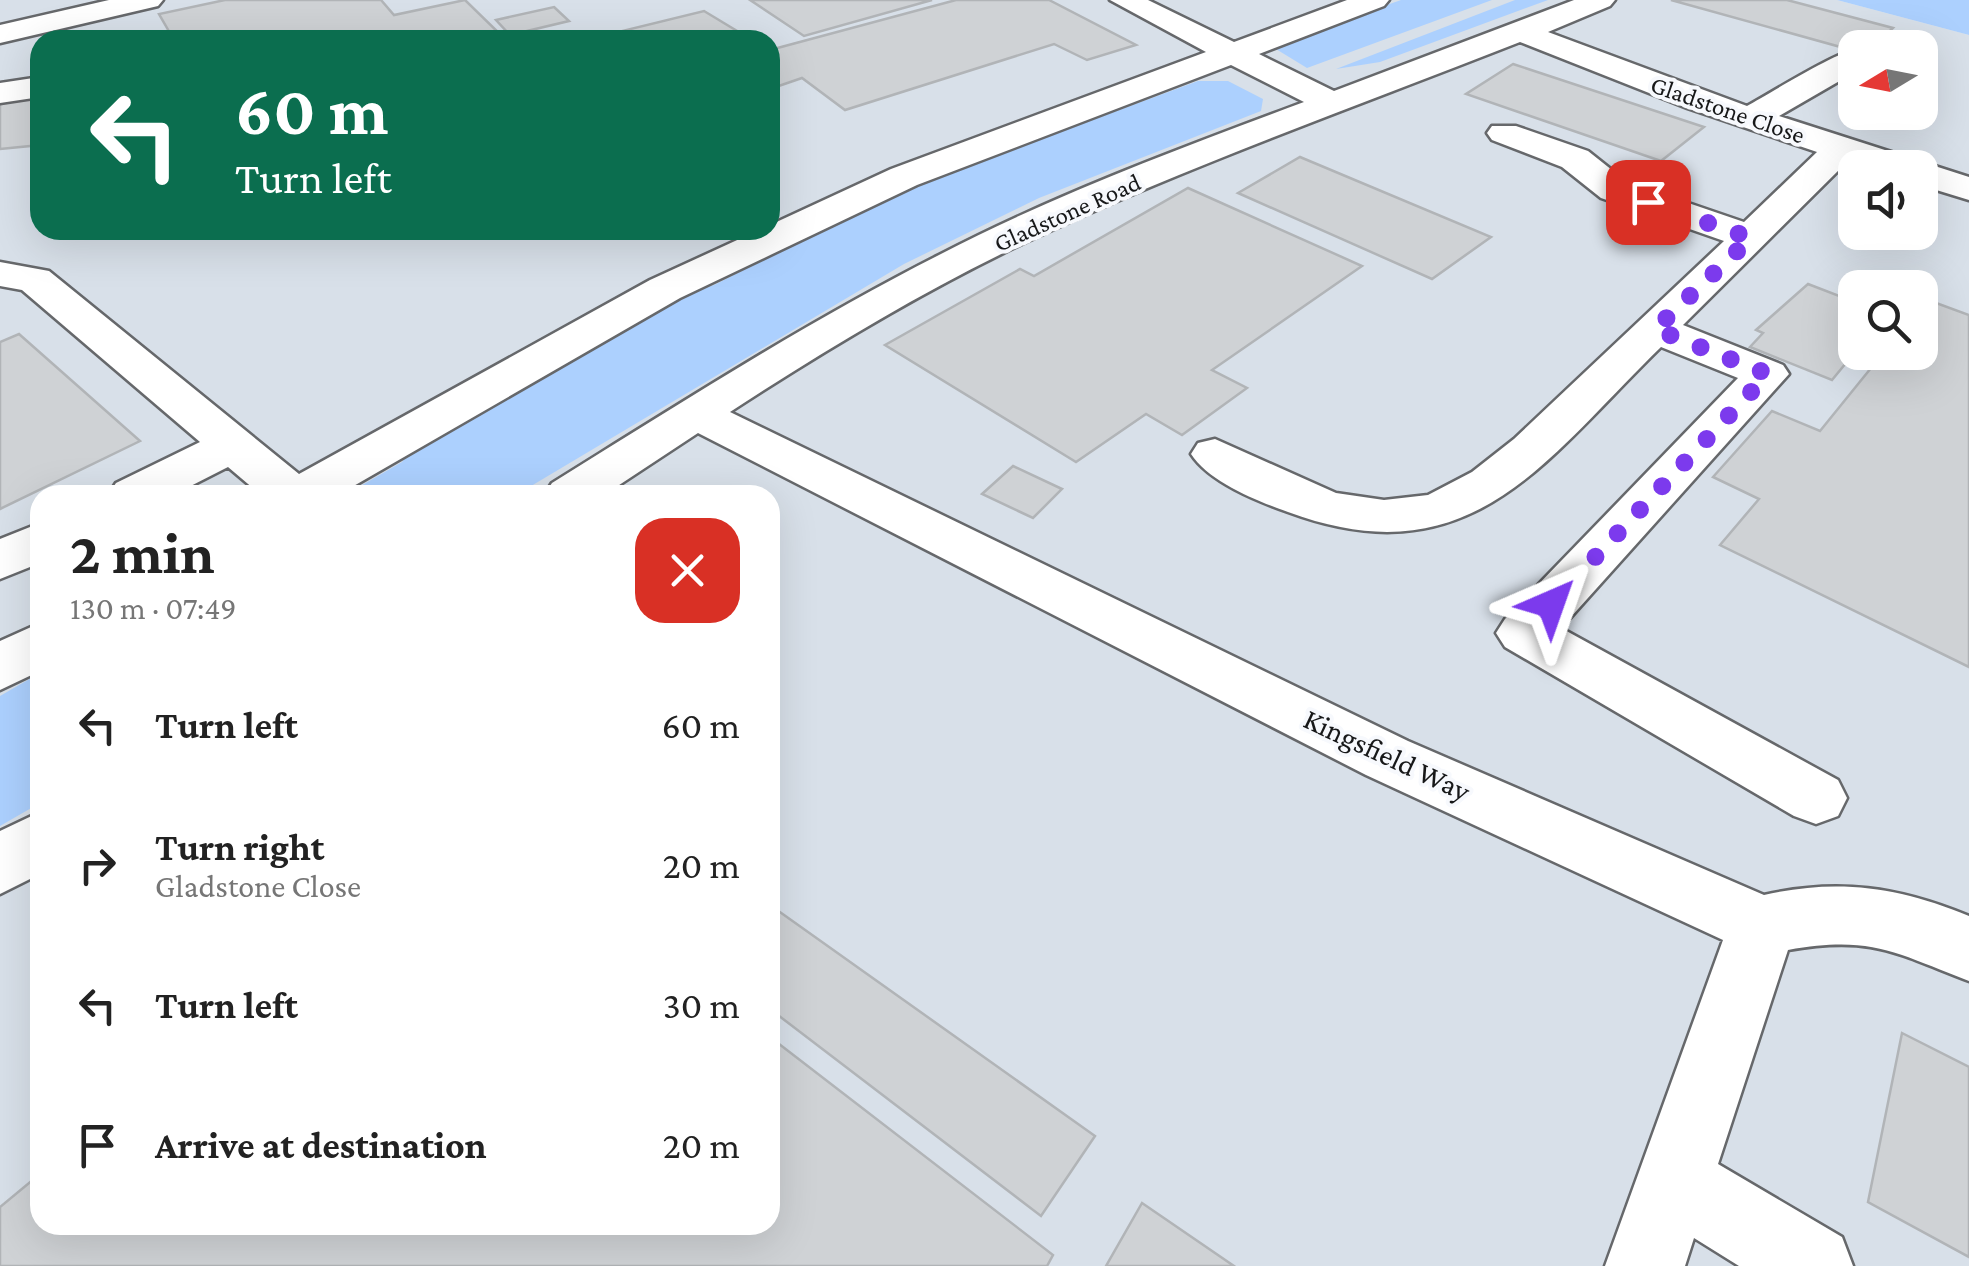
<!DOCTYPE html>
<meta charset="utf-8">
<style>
:root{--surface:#fff;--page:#f6f6f6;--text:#222;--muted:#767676}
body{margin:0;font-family:"Crimson Pro",serif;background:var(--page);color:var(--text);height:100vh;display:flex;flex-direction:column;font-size:38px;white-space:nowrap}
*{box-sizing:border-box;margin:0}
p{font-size:32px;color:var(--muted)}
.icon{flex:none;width:55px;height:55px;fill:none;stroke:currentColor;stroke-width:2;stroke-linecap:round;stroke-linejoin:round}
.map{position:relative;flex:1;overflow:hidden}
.side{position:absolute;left:30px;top:485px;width:750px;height:750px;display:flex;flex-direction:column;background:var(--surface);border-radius:30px;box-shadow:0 10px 40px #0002}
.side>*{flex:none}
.guide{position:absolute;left:30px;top:30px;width:750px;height:210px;border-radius:30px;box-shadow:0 10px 40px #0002;background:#0b6e4f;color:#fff;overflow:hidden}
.needle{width:65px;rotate:260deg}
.controls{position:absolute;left:1838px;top:30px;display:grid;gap:20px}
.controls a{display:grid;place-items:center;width:100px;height:100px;border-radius:20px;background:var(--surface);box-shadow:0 10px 40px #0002;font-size:50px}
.pin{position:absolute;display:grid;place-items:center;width:85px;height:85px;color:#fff;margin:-42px;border-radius:20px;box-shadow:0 5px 15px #0006}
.me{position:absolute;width:110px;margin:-55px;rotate:43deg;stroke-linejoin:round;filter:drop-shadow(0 0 8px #0008)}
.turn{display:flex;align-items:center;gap:35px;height:210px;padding:0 40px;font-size:45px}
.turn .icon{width:130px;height:130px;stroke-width:2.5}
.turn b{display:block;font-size:70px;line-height:85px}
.round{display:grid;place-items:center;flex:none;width:105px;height:105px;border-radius:30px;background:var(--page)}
.overview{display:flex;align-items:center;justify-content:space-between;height:170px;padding:0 40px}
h1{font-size:60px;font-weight:700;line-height:75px}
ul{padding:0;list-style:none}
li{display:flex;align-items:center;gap:30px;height:140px;padding:0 40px}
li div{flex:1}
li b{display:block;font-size:38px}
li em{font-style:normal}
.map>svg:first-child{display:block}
.built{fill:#d8e0e9;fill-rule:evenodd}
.green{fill:#acd0fe}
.building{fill:#cfd2d5;stroke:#b1b4b7;stroke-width:2.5}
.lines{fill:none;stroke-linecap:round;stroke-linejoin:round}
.minor-casing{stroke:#66686b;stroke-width:5}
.minor{fill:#fff;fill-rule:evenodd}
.route{stroke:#7c3aed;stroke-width:18;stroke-dasharray:0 32.4}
.labels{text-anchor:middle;stroke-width:8;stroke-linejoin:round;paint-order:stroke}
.far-street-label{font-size:25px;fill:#171819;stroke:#f7f9fd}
.street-label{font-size:30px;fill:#171819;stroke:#f7f9fd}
</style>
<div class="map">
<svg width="1969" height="1266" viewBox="0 0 1969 1266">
<rect width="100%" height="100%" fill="#e9ecef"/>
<path class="built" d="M0 0H1837L1969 35V1266H0ZM40 40H770V230H40ZM1855 48H1920V112H1855ZM1855 168H1920V232H1855ZM1855 288H1920V352H1855ZM40 495H770V1225H40Z"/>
<path class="green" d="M1401 0H1492L1307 68 1271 46Z
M1515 0H1548L1380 62 1336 69Z
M1837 0H1969V35Z
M1198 81H1228L1263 99 1261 111 1039 198 904 264 516 495H345L402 462 413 447 666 300 714 285 902 190Z
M40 673V803L0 826V696Z"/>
<path class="building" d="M225 0H381L394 15 465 0 502 36 174 40 159 14Z
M750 0H932L804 36Z
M956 0H1049L1136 45 1087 60 1054 44 845 110 802 78 770 89V50Z
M1671 0H1787L1893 28 1872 48H1855V51Z
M554 7 569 21 510 35 496 20Z
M704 11 752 40H623L614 33Z
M1513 64 1704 127 1661 161 1466 94Z
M40 94V145L0 149V99Z
M1300 157 1491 237 1432 279 1238 193Z
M1188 188 1362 266 1212 370 1247 388 1182 435 1146 414 1076 462 885 345 1020 269 1034 276Z
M1808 284 1855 302V352L1832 380 1750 347 1763 333 1756 330Z
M1928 300 1969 315V667L1720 545 1759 499 1713 477 1772 411 1820 431 1884 352H1920V309Z
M19 334 140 441 0 509V342Z
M1013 466 1062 489 1033 518 982 494Z
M770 905 1095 1136 1041 1216 770 1009Z
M1902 1033 1969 1067V1257L1868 1202Z
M770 1037 1053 1255 1047 1266H0V1207L40 1174V1225H770Z
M1142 1203 1234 1266H1106Z"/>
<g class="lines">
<g class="minor-casing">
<path id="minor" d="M109 0H163L158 6 0 43V25Z
M1110 0H1148L1234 42 1347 0H1389L1384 6 1259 54 1334 91 1574 0H1615L1610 6 1548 32 1747 106C1767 95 1840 50 1855 50V72L1779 116 1969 177V200L1920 185V168H1865L1847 162 1683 325 1783 365 1789 374 1561 628 1838 780 1847 798 1838 816 1816 824 1794 816 1505 647 1496 633 1505 619 1738 378 1661 347C1544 461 1471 580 1288 512 1257 501 1209 482 1191 454L1198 443 1215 439 1336 493 1384 500 1428 495 1472 472 1514 439 1724 241 1601 198 1562 167 1492 140 1487 133 1492 126H1516L1588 151 1627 182 1744 222 1817 152 1687 108 1520 42C1355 107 1187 166 1026 242 923 291 825 350 730 412L1408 741 1764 895C1838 878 1899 887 1969 916V981C1895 953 1872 935 1788 950L1718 1164 1842 1237 1853 1266H1739L1694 1238 1685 1266H1605L1723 940 1366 775 698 433 604 495H544L552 483C679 404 805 323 939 255 1056 194 1181 148 1304 102L1231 65 917 185 680 298 338 495H261L228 467 173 495H108L116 483 200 442 22 290 0 286V262L49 271 299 474 650 280 759 230H770V225L891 169 1206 52Z
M40 77V97L0 103V83Z
M40 523V563L0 579V539Z
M40 623V671L0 690V641Z
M40 812V874L0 894V831Z"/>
</g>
<use href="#minor" class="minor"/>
</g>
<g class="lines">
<path class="route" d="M1551 604 1768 374 1655 329 1751 238 1648 202"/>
</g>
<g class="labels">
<g class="far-street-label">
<text transform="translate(1728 109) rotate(19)" y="9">Gladstone Close</text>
<text transform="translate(1067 212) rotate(-24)" y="9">Gladstone Road</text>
</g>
<g class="street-label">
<text transform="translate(1387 755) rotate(25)" y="10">Kingsfield Way</text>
</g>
</g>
</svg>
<div class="controls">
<a><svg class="needle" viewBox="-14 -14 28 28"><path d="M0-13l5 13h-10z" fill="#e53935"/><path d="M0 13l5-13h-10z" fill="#767676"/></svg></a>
<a><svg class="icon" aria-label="sound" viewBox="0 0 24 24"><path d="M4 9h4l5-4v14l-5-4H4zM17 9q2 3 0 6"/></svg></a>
<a><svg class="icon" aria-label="search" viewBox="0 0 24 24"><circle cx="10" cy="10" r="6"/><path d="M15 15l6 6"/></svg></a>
</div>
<div class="pin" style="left:1648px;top:202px;background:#d93025"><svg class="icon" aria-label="arrive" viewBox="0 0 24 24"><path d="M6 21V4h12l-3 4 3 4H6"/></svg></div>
<svg class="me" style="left:1551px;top:604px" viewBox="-20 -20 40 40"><path d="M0-17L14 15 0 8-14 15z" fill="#7c3aed" stroke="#fff" stroke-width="4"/></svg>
<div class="guide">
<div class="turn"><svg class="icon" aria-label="left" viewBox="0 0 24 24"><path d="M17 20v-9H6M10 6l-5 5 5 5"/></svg><div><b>60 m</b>Turn left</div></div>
</div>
<section class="side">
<div class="overview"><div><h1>2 min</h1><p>130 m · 07:49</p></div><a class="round" style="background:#d93025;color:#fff"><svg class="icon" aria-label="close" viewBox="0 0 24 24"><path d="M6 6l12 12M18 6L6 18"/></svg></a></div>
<ul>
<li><svg class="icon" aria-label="left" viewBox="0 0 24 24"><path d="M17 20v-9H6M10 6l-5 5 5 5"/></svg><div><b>Turn left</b></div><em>60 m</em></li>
<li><svg class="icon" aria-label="right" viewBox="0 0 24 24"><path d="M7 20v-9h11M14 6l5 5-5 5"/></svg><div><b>Turn right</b><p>Gladstone Close</p></div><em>20 m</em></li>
<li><svg class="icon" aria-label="left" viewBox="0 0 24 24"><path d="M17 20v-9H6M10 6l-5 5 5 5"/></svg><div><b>Turn left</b></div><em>30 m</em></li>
<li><svg class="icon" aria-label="arrive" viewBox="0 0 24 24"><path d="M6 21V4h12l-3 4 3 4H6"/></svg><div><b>Arrive at destination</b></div><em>20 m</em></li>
</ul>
</section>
</div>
